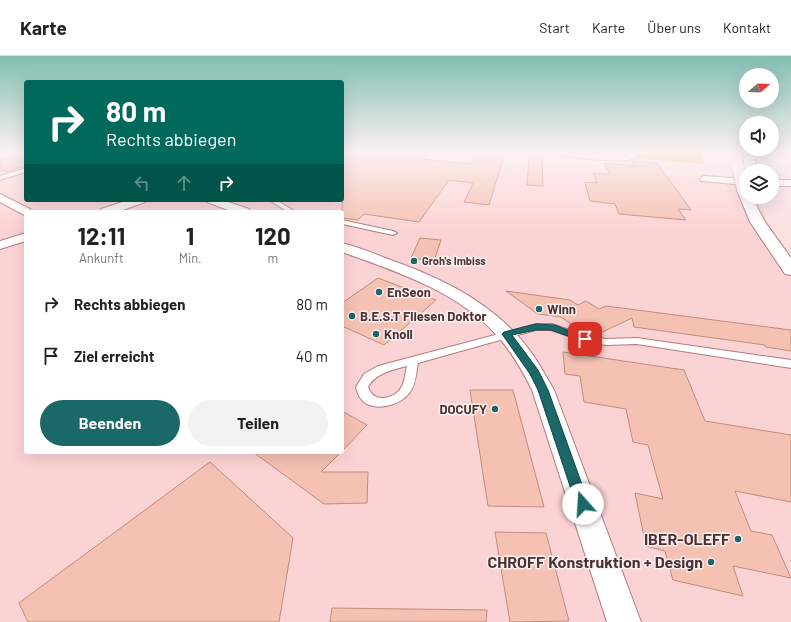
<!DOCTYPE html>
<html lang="de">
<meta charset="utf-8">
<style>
:root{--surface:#fff;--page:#f2f2f2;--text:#222;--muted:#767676;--line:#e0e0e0;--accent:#1b6869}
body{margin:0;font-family:Barlow,sans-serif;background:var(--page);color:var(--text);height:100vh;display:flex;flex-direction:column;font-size:15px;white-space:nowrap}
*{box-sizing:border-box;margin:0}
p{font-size:13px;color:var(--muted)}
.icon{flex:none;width:22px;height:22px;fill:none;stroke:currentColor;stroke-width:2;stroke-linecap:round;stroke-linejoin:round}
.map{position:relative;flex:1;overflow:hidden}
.panel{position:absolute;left:24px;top:154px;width:320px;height:244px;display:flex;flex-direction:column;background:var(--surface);border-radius:4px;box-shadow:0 4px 16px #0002}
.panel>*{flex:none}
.banner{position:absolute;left:24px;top:24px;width:320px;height:122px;border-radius:4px;box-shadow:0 4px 16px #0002;background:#00695c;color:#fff;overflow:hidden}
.needle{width:26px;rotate:71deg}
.controls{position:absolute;left:739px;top:12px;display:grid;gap:8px}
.controls a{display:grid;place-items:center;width:40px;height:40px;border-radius:50%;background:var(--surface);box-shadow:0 4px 16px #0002;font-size:20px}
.pin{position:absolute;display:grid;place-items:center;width:34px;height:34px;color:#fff;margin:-17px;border-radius:8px;box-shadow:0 2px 6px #0006}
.me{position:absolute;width:44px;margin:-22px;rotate:341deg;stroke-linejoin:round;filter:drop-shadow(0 0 3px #0008)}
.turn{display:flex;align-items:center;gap:14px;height:84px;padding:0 16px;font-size:18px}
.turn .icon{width:52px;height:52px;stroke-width:2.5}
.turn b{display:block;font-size:28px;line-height:34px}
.lanes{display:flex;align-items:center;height:38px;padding:0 16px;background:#0003;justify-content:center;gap:20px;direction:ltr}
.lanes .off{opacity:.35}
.eta{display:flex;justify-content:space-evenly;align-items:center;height:68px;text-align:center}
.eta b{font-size:24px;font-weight:700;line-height:28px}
.cta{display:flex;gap:8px;margin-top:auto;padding:8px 16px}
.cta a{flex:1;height:46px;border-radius:24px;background:var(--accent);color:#fff;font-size:16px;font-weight:700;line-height:46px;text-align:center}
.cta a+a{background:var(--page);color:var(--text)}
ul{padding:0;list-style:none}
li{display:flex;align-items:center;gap:12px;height:52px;padding:0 16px}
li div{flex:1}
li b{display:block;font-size:15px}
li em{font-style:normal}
header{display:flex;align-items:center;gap:24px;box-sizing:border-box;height:56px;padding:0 20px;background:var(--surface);border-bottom:1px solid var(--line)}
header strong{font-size:19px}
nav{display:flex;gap:22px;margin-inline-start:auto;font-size:14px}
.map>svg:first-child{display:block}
.built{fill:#fcd3d4;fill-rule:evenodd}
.green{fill:#eeac3f}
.building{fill:#f5c1b3;stroke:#c08c7d}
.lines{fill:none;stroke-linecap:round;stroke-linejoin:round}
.lane-casing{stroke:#b07a7d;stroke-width:2}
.street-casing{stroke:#b07a7d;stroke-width:2}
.primary-casing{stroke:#b07a7d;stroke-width:2}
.lane{fill:#fff;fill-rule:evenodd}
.street{fill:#fff;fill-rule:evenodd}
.primary{fill:#fff;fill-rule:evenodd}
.primary-bridge-casing{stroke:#b07a7d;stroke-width:13;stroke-linecap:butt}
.primary-bridge{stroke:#fff;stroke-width:12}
.route{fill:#1b6869;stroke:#124444}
.poi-dot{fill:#1b6869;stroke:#fef1f1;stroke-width:1.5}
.labels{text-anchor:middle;stroke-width:3;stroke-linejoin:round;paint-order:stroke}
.far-poi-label{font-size:11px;font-weight:bold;fill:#4a3233;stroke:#fef1f1;text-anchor:start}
.poi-label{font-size:13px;font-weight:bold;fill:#4a3233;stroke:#fef1f1;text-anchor:start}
.near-poi-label{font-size:16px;font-weight:bold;fill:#4a3233;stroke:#fef1f1;text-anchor:end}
</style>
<header>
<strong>Karte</strong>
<nav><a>Start</a><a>Karte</a><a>Über uns</a><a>Kontakt</a></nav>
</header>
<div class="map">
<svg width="791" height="566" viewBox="0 0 791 566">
<rect width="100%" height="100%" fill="#f9e0e1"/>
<path class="built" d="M0 95H26V144H342V98L484 111 746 123V141H758L774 182 791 204V566H0ZM26 156H342V396H26Z"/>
<path class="green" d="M620 95H702L704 108 638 102 633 97Z"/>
<path class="building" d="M24 95H26V111H19L12 115H0V105Z
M358 95H431L422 103 470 108 479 95 505 97 489 149 464 146 473 127 449 124 419 166 364 158 358 164 342 162V106Z
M529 98 542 99 543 130 527 129Z
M632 105 657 107 691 154 678 153 686 164 619 158 615 148 590 145 585 126 597 127 593 117 610 118 604 107 635 110Z
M420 182 441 184 434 205 411 202Z
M378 222 436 244 384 289 342 270V247Z
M506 235 570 244 578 249 586 245 599 253 606 250 791 274V295L766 291 765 289 634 271 632 262 594 280 587 279 561 261 538 258Z
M563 296 684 314 705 365 791 379V446L735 435 751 475 772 479 791 522 733 510 743 540 673 524 665 495 646 490 635 437 663 443 648 389 633 386 626 353 584 346 580 320 565 318Z
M470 334H513L544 451 488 450Z
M342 355 367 369 342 395Z
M253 396H341L321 416H368L367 447 324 448Z
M210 406 293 482 279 566H28L19 547Z
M495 476 546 477 569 565 510 566Z
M332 552 487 554 486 566H330Z"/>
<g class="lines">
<g class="lane-casing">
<path id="lane" d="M0 95H22L0 97Z
M26 112V116L0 124V120Z
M269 144H276L296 156H288Z
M342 164 393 175 397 177 393 179 342 168Z
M536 268H552L587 280 606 283 637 282 791 304V312L637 288 606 289 585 286 551 274H536L418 307C416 317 416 328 410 336 401 350 372 357 361 343 358 339 357 335 356 331L364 318 378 310ZM407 310C405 317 405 326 401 332 393 344 373 347 368 331 376 317 392 314 407 310Z"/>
</g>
<g class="street-casing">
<path id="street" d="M543 95H568L590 97 604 95H629L638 100C627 111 565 99 548 98ZM614 98 624 99H612Z
M705 120 746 123V129L701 125 700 123 701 121Z
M772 124H791V130H772Z
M0 138 30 153 32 156H26V160L0 146Z
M129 144H147L145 146 117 156H99L101 153Z
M205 144H222L249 153 251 156H233L207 146Z
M26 177V185L0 193V185Z
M342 187C358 191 373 197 388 203 433 219 478 239 512 274 530 291 542 313 554 334L641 566H607L532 334C523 316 513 298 500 283 460 236 398 216 342 196Z"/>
</g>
<g class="primary-casing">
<path id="primary" d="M745 95H755V115H746V118L743 115Z
M743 130 746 131V141H752L765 166 791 202V219L785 218 750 166 737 134Z"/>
</g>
<use href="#lane" class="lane"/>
<use href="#street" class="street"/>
<use href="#primary" class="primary"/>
<g class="primary-bridge-casing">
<path id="primary-bridge" d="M738 111 743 134"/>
</g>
<use href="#primary-bridge" class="primary-bridge"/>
</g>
<linearGradient id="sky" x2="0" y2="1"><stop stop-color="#81beb2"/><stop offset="0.55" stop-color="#fcf1f2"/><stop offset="1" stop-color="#fcf1f2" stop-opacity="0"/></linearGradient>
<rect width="791" height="174" fill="url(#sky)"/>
<path class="route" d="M536 268 555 269 590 283 585 286 551 274H536L512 279 538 314 548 334 589 448 587 452 583 454 578 452 576 448 538 334 530 318 502 278 504 276Z"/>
<g class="poi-dot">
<circle cx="414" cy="205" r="4"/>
<circle cx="379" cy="236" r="4"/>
<circle cx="539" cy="253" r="4"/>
<circle cx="352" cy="260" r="4"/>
<circle cx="376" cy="278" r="4"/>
<circle cx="495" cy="353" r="4"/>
<circle cx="738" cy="483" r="4"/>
<circle cx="711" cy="506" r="4"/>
</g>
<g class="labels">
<g class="far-poi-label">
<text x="422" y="209">Groh's Imbiss</text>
</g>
<g class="poi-label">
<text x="387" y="241">EnSeon</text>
<text x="547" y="258">Winn</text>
<text x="360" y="265">B.E.S.T Fliesen Doktor</text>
<text x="384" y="283">Knoll</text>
<text x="487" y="358" text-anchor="end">DOCUFY</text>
</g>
<g class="near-poi-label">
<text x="730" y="489">IBER-OLEFF</text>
<text x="703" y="512">CHROFF Konstruktion + Design</text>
</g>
</g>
</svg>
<div class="controls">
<a><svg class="needle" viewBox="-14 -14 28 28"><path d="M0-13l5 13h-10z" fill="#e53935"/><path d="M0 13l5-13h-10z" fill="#767676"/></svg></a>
<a><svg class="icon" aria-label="sound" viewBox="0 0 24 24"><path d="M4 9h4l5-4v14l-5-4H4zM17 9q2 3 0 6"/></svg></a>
<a><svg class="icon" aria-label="layers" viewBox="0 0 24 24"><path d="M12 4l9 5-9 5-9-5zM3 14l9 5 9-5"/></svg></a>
</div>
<div class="pin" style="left:585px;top:283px;background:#d93025"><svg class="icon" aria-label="arrive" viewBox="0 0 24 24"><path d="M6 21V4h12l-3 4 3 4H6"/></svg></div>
<svg class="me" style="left:583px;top:448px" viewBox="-20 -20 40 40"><circle r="19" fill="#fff"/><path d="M0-13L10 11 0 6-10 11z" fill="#1b6869"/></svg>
<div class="banner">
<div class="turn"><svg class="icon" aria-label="right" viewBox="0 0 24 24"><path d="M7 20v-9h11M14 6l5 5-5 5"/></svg><div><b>80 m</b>Rechts abbiegen</div></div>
<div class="lanes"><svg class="icon off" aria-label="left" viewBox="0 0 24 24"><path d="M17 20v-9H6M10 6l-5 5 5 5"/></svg><svg class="icon off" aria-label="ahead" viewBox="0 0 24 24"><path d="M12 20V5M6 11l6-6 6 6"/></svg><svg class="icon" aria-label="right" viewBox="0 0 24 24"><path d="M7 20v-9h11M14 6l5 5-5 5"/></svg></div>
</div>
<section class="panel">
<div class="eta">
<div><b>12:11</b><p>Ankunft</p></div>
<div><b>1</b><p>Min.</p></div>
<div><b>120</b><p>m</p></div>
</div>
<ul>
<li><svg class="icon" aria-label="right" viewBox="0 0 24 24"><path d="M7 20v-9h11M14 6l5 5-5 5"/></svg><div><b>Rechts abbiegen</b></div><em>80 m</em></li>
<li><svg class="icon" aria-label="arrive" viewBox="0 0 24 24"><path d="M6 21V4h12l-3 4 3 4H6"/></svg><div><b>Ziel erreicht</b></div><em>40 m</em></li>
</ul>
<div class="cta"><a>Beenden</a><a>Teilen</a></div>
</section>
</div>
